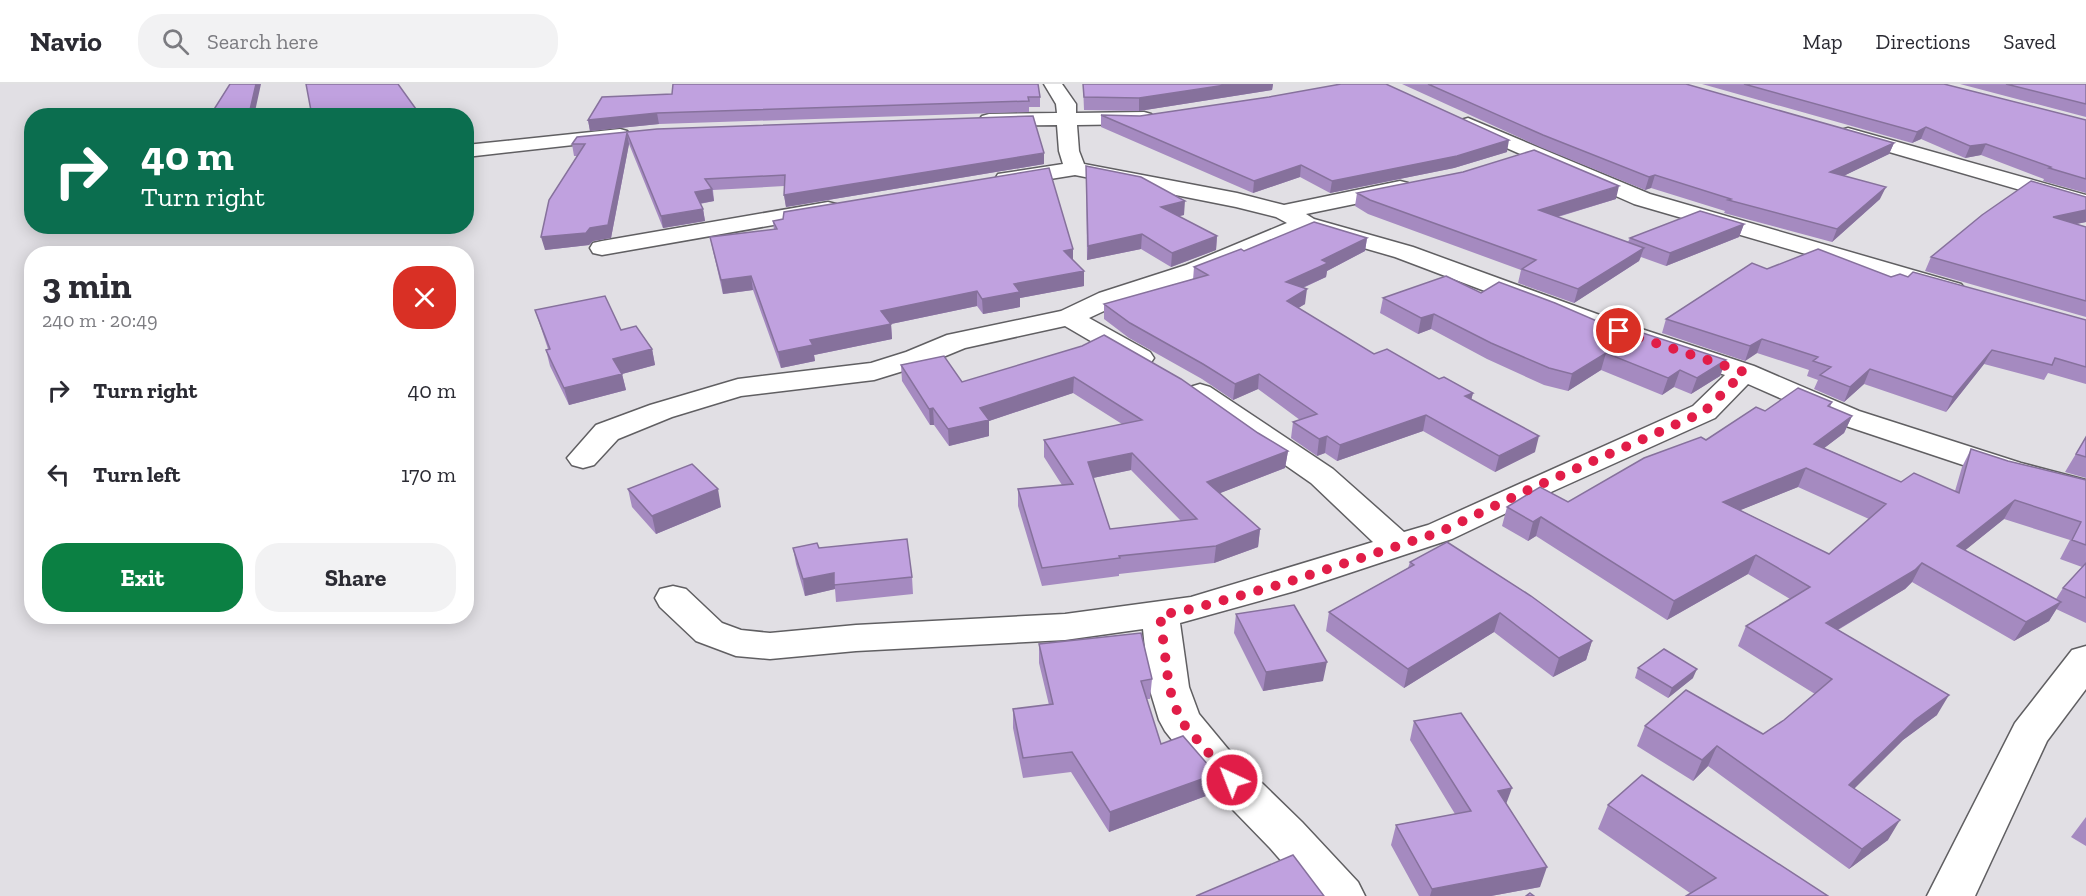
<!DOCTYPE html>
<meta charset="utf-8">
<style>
:root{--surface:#fff;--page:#f2f2f3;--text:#2b2b33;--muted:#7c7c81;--line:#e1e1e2;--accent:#0b8043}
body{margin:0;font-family:"Zilla Slab",serif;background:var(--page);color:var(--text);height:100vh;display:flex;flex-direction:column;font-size:22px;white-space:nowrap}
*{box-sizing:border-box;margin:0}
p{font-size:20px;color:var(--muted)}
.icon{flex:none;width:33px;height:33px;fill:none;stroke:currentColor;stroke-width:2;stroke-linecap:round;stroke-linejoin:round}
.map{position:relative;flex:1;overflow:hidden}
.panel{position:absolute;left:24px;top:162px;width:450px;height:378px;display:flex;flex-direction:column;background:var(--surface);border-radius:24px;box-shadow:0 3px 15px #0003}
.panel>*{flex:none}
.guide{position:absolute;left:24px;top:24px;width:450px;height:126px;border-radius:24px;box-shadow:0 3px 15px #0003;background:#0b6e4f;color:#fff;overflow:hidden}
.pin{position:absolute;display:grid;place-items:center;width:51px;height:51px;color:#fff;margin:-26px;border:3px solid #fff;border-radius:50%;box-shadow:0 2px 6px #0007}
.me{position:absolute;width:66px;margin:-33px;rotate:317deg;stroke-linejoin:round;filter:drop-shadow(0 0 4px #0008)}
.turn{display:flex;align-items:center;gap:21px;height:126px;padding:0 18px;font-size:27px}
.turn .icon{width:78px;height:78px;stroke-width:2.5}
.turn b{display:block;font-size:42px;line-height:51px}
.round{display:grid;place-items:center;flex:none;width:63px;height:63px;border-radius:24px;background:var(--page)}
.summary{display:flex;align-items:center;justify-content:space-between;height:102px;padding:0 18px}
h1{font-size:36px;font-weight:800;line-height:45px}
.button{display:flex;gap:12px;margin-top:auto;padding:12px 18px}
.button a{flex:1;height:69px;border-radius:24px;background:var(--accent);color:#fff;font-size:24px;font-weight:800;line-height:69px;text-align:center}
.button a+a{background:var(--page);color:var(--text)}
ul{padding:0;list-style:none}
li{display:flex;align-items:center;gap:18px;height:84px;padding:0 18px}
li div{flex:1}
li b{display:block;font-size:22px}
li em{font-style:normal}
header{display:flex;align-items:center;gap:36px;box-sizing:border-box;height:84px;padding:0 30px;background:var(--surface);border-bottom:2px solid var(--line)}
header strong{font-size:28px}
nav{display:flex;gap:33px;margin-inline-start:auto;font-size:21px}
.search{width:420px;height:54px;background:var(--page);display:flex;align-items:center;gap:15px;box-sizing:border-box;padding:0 21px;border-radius:24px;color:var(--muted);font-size:22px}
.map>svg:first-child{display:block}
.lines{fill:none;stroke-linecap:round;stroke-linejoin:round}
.street-casing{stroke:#605f62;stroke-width:3}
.street{fill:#fff;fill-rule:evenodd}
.wall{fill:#a58ac0;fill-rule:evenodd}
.shaded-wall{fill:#86719c}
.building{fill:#c0a1df;stroke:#86719c;stroke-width:1.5;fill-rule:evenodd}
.route{stroke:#e11d48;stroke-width:10;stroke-dasharray:0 18}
</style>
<header>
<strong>Navio</strong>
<div class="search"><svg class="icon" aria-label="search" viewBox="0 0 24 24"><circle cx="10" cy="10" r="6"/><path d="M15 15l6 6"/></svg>Search here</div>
<nav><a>Map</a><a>Directions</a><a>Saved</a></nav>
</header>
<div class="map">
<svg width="2086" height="812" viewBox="0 0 2086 812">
<rect width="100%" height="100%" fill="#e1dfe4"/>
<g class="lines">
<g class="street-casing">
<path id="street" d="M1044 0H1062L1076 20V29L1144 28 1151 30 1154 34 1151 38 1144 40 1077 41 1079 67 1084 80 1237 109 1284 121 1400 97 1408 99 1411 104 1408 109 1306 130 1314 135 1413 163 1608 234 1754 282 1859 327 2021 379 2086 396V416L1999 393 1837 339 1748 300 1715 334 1540 413 1452 455 1295 507 1180 539 1189 603 1199 630 1233 671 1302 738 1358 798 1365 812H1312L1270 764 1203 695 1165 647 1159 636 1149 603 1143 545 1065 556 856 567 770 575 736 572 696 557 660 523 655 514 660 505 673 502 686 505 722 539 741 546 770 549 856 541 1065 530 1191 513 1373 458 1311 399 1190 315 1185 309 1190 303 1200 300 1210 303 1333 385 1404 448 1428 441 1693 322 1725 291 1588 246 1395 173 1308 148 1204 191 1117 221 1089 234 1150 268 1154 274 1150 280 1140 282 1130 280 1065 242 965 264 926 280 874 296 741 312 672 333 618 355 594 381 583 384 572 381 567 374 596 341 650 321 738 295 871 279 906 268 947 251 1061 227 1099 209 1186 181 1287 139 1276 133 1236 123 1075 91 1006 102 998 100 995 95 998 90 1063 80 1059 67 1057 41 989 42 982 40 979 36 982 32 989 30 1057 29 1056 20Z
M1468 34 1650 110 1961 200 1965 205 1961 210 1952 213 1943 210 1634 120 1461 44 1458 40 1461 36Z
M1848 44 2086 111V125L1841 54 1838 50 1841 46Z
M620 45 627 47 630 51 627 55 466 73V61Z
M828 118 836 120 839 125 836 130 602 171 593 169 590 164 593 159 602 157Z
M2086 562V605L2047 657 1975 812H1927L2015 639 2072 566Z"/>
</g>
<use href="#street" class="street"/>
</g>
<path class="wall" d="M1083 0H1273L1272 6 1139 27 1084 26Z
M1402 0H1686L1894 59 1889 70 1843 92 1880 115 1832 158 1724 129 1725 127 1651 104 1645 106 1540 63Z
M1702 0H1944L2086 36V109L2043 97 2044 95 1981 71 1965 74 1921 55 1912 59Z
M1960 0H2086V33Z
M602 13H1040V23H1029V28L659 40 590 47 588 36Z
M1269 13 1507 68 1454 84 1330 109 1300 93 1253 109 1101 43V31L1140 32Z
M657 45 1044 80 786 123 784 111V102L713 106 714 117 700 120 703 125 705 137 663 144 629 60 611 154 593 157 589 161 545 166 577 72H574L572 60Z
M1086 82 1184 131 1178 132 1217 152 1216 166 1171 183 1141 165 1087 176Z
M1357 109 1616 115 1558 133 1628 158 1630 154 1744 140 1739 153 1666 182 1641 173 1639 177 1574 219 1518 199 1521 186 1368 130 1355 122Z
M2086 113V138L2076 140 2086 143V233L1925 187 1931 173Z
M773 137 1073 165V176L1084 202 1020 214V223L983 230 977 222 891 240 892 255 814 271 815 277 781 284 753 206 723 210 713 167 710 153 774 146Z
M1367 154 1365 167 1327 187 1326 193 1303 204 1305 220 1298 224 1374 270 1473 309 1471 316 1535 368 1495 388 1423 347 1337 377 1325 369 1317 372 1291 354 1293 338 1300 336 1258 305 1233 316 1202 295 1129 254 1104 235V220L1193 196 1194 183 1244 167Z
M1767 185 1891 193H1908L2086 236V300L2048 289 2044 296 1984 280 1946 328 1864 300 1844 318 1814 305 1818 296 1807 292 1809 286 1757 269 1745 277 1662 249 1666 235Z
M1481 209 1636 254 1726 276 1720 292 1691 310 1674 303 1662 311 1601 286 1568 307 1544 301 1487 275 1431 245 1418 250 1380 229 1383 214Z
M535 226 621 246 652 265 655 281 622 290 626 306 569 321 550 282 546 266 548 265Z
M1082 262 1258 349 1288 367 1285 384 1220 409 1260 445 1258 463 1214 479 1119 490V492L1042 502 1018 422V405L1062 401 1044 373V356L1122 340 1073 309 989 337V352L949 362 934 341H930L902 297 901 281 962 298ZM1131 386 1181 437 1110 445 1093 394Z
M1832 318 1830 323 1852 332 1844 349 1824 364 1901 398 1955 407 1962 383 1971 365 2008 377 2086 396V539L2056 525 2049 537 2014 557 1912 498 1905 505 1838 546 1937 631 1903 656 1854 704 1888 756 1849 785 1708 682 1693 697 1637 662 1645 642 1763 650 1784 636 1815 610 1738 562 1746 542 1790 515 1748 490 1667 536 1536 452 1528 457 1502 442 1507 423 1568 418 1706 356 1765 327ZM1798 403 1869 435 1829 470 1740 426ZM2004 435 2070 456 2060 475 2082 483 2063 504 2056 515 1965 466Z
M2086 353V394L2065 388Z
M628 405 721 423 656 450 632 423Z
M793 464H819L912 493 913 510 836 518 835 505 805 512 796 480Z
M1410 478 1592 557 1586 576 1553 593 1494 548 1404 604 1326 547 1329 528 1408 484Z
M1236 530 1323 597 1263 607 1234 549Z
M1039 560 1152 595 1150 615H1146L1161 660 1216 690 1214 709 1109 748 1071 688 1023 694 1013 644V625L1049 621 1039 579Z
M1638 584 1693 594 1668 614 1635 594Z
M1414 637 1506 720 1540 803 1491 812H1419L1391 761 1396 741 1455 730 1410 656Z
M1608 721 1828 812 1690 809 1598 745Z
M2086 733V762L2071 753Z"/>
<path class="shaded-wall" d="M256 0H261L254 32H211V30Z
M1232 0H1273L1272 6 1139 27V14Z
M657 29 659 40 590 47 588 36Z
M1926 43 1921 55 1912 59 1917 48Z
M627 49 629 60 611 154 593 157 589 161 545 166 541 153Z
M1509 56 1507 68 1454 84 1330 109 1332 97Z
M1894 59 1889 70 1825 101 1830 88Z
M1986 60 1981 71 1965 74 1970 62Z
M1044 69V80L786 123 784 111Z
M1301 81 1300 93 1253 109 1254 97Z
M1655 91 1651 104 1645 106 1649 93Z
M1619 102 1616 115 1536 139 1539 126Z
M1886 103 1880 115 1832 158 1837 145Z
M712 105 714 117 697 120 695 108Z
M1185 117 1184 131 1160 137 1161 123Z
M703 125 705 137 663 144 661 132Z
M2086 126V138L2047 146 2053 133Z
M1744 140 1739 153 1666 182 1670 169Z
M1142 150 1141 165 1087 176 1088 162Z
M1217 152 1216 166 1171 183 1172 169Z
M1367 154 1365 167 1327 187 1326 193 1284 212 1286 198 1322 176Z
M1644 164 1639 177 1574 219 1578 205Z
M1073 165V179L1064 167Z
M1084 187V202L1020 214V223L983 230 982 215 1014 200Z
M751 192 753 206 723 210 721 196Z
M1307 205 1305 220 1285 232 1287 217Z
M977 207V222L891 240 892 255 814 271 815 277 781 284 778 268 881 227Z
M1434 230 1431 245 1418 250 1421 234Z
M1762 255 1757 269 1745 277 1750 262Z
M652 265 655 281 622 290 626 306 569 321 564 304 613 275Z
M1992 266 1984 280 1946 328 1953 313Z
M1606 269 1601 286 1568 307 1572 290Z
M1726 276 1720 292 1691 310 1697 294Z
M1870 285 1864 300 1844 318 1850 303Z
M1680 286 1674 303 1662 311 1668 294Z
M1259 290 1258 305 1233 316 1235 300Z
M1074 293 1073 309 989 337V352L949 362 948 345 980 324Z
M1473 309 1469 324 1465 312Z
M933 324 934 341H930L929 325Z
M1426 331 1423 347 1337 377 1340 361Z
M1852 332 1844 349 1806 378 1814 360Z
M1327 352 1325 369 1317 372 1319 355Z
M1539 352 1535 368 1495 388 1499 372Z
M1288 367 1285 384 1205 415 1207 398Z
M1132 369 1131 386 1088 395V378Z
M1806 384 1798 403 1716 436 1723 418Z
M718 405 721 423 656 450 652 432Z
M2015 416 2004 435 1947 481 1957 462Z
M1541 433 1536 452 1528 457 1533 438Z
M1260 445 1258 463 1214 479 1216 462Z
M1756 471 1748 490 1667 536 1674 517Z
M1922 479 1912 498 1905 505 1817 558 1826 539Z
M834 489 835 505 805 512 803 495Z
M2061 518 2049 537 2014 557 2026 538Z
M1500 529 1494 548 1404 604 1408 585Z
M1592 557 1586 576 1553 593 1559 574Z
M1327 578 1323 597 1263 607 1266 588Z
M1697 585 1693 594 1668 614 1672 604Z
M1949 611 1937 631 1903 656 1838 721 1849 701 1915 636Z
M1717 662 1708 682 1693 697 1702 676Z
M1216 690 1214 709 1109 748 1110 728Z
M1512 704 1505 723 1498 707Z
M1900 736 1888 756 1849 785 1862 765Z
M1547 783 1540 803 1491 812H1430L1432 805Z"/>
<path class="building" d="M230 0H256L250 26 211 30Z
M306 0H398L421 32H312Z
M673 0H1038L1040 13H1028L1029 17 657 29 588 36 602 13 672 10Z
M1083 0H1232L1139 14 1084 13Z
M1341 0H1386L1509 56 1457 72 1332 97 1301 81 1254 97 1101 31 1140 32 1269 13Z
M1428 0H1686L1894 59 1830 88 1886 103 1837 145 1728 116 1731 115 1655 91 1649 93 1543 51Z
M1744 0H1944L2086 36V95L2049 84 2051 83 1986 60 1970 62 1926 43 1917 48Z
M2006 0H2086V20Z
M1033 32 1044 69 784 111 785 91 705 95 712 105 695 108 703 125 661 132 627 49 608 141 590 144 586 149 541 153 549 116 585 60H572L577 53 657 45Z
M1534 66 1619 102 1539 126 1644 164 1578 205 1522 185 1536 176 1370 116 1357 109 1463 88Z
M1086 82 1141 93 1185 117 1161 123 1217 152 1172 169 1142 150 1088 162Z
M1049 84 1073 165 1064 167 1084 187 1014 200 1020 208 982 215 977 207 881 227 891 240 810 256 813 261 778 268 751 192 721 196 710 153 777 145 773 137 783 135 784 128Z
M2031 97 2086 113V126L2053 133 2086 143V217L1931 173 1982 131Z
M1700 127 1744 140 1670 169 1630 154Z
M1314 138 1367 154 1322 176 1328 179 1286 198 1307 205 1287 217 1374 270 1387 265 1439 295 1444 293 1473 309 1465 312 1539 352 1499 372 1426 331 1340 361 1327 352 1319 355 1293 338 1317 330 1259 290 1235 300 1203 280 1130 239 1104 220 1208 191 1194 183 1241 165 1244 167Z
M1818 165 1891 193 1900 190 1908 193 1913 188 2086 236V283L2055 274 2052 281 1992 266 1953 313 1870 285 1850 303 1820 291 1831 283 1813 277 1818 273 1762 255 1750 262 1666 235 1752 179 1767 185Z
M1446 192 1481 209 1499 198 1555 219 1636 254 1643 249 1726 276 1697 294 1680 286 1668 294 1606 269 1572 290 1549 284 1491 259 1434 230 1421 234 1383 214Z
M605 212 621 246 636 242 652 265 613 275 622 290 564 304 546 266 550 265 535 226Z
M1104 251 1181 295 1258 349 1288 367 1207 398 1260 445 1216 462 1119 472 1120 474 1042 484 1018 405 1073 400 1044 356 1142 336 1074 293 980 324 989 336 948 345 933 324 929 325 901 281 944 272 962 298 1082 262ZM1132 369 1197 435 1110 445 1088 378Z
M1798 304 1832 318 1828 322 1852 332 1814 360 1901 398 1914 389 1959 409 1971 365 2008 377 2086 396V461L2072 456 2081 438 2015 416 1957 462 2061 518 2026 538 1922 479 1915 486 1826 539 1949 611 1915 636 1849 701 1900 736 1862 765 1717 662 1702 676 1645 642 1686 606 1763 650 1784 636 1832 595 1746 542 1810 503 1756 471 1674 517 1541 433 1533 438 1507 423 1540 403 1568 418 1644 374 1701 353 1706 356 1756 323 1765 327ZM1806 384 1886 420 1829 470 1723 418Z
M2086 353V373L2076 370Z
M692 380 718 405 652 432 628 405Z
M907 455 912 493 834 501V489L803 495 793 464 817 459 819 464Z
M1447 458 1531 512 1592 557 1559 574 1500 529 1408 585 1329 528 1414 481 1410 478Z
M2086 479V514L2063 504Z
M1294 521 1327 578 1266 588 1236 530Z
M1141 549 1152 595 1141 597 1161 660 1183 652 1216 690 1110 728 1072 668 1023 674 1013 625 1053 620 1039 560Z
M1664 565 1697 585 1672 604 1638 584Z
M1461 629 1512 704 1498 707 1547 783 1432 805 1396 741 1471 727 1414 637Z
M1642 691 1828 812H1686L1716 794 1608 721Z
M1293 771 1324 812H1196Z
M1530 809 1534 812H1526Z"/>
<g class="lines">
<path class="route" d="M1232 696 1180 636 1169 603 1160 531 1192 525 1282 500 1440 448 1528 406 1704 328 1744 288 1619 247"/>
</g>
</svg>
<div class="pin" style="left:1619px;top:247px;background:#d93025"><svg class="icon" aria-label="arrive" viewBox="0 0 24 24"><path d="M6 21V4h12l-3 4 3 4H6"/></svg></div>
<svg class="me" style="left:1232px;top:696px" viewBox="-20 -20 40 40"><circle r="17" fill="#e11d48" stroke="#fff" stroke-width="3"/><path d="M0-11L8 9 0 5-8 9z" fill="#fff"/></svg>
<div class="guide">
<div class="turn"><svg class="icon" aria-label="right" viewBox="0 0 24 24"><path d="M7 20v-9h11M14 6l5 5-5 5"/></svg><div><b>40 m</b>Turn right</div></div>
</div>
<section class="panel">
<div class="summary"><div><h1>3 min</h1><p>240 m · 20:49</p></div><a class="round" style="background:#d93025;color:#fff"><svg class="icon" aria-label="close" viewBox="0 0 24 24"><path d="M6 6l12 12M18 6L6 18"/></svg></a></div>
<ul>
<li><svg class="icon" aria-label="right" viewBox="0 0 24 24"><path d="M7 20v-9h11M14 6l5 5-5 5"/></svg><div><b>Turn right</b></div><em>40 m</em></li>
<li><svg class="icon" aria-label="left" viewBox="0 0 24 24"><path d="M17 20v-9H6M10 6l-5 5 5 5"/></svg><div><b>Turn left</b></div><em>170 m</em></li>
</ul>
<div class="button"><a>Exit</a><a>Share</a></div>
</section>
</div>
